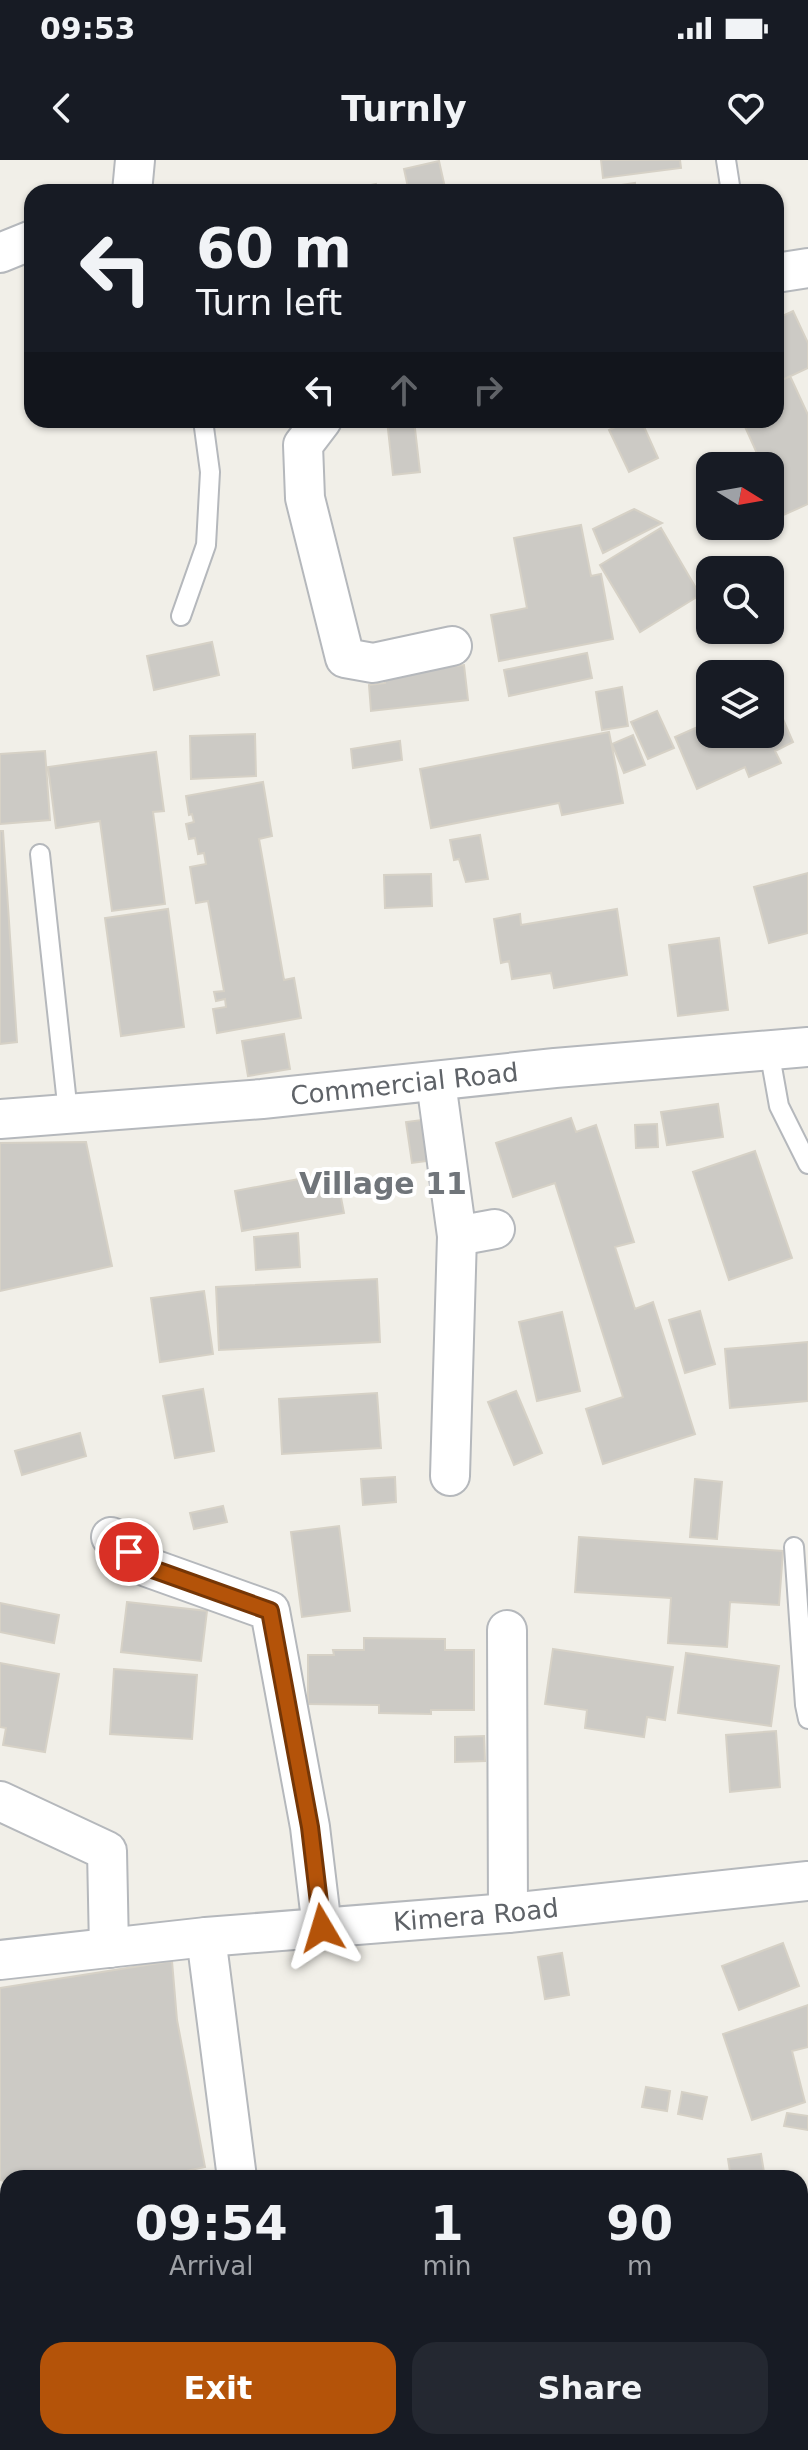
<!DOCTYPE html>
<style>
:root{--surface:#171b24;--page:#242831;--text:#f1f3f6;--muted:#9ea1a6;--accent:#b45309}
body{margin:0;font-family:"DejaVu Sans",sans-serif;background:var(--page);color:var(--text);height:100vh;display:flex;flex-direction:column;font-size:30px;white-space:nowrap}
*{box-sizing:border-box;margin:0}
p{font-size:26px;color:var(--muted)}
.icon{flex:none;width:44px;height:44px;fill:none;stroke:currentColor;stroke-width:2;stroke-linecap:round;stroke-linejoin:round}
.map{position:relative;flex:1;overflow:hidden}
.sheet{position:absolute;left:0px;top:2010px;width:808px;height:280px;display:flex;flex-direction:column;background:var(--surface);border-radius:24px 24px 0 0;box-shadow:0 2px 6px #0004}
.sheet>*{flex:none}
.banner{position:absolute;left:24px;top:24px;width:760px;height:244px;border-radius:24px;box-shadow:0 2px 6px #0004;background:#171b24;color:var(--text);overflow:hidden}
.needle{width:52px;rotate:101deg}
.fabs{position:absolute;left:696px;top:292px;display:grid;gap:16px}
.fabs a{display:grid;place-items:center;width:88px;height:88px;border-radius:16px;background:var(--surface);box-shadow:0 2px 6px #0004;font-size:40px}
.pin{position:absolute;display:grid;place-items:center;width:68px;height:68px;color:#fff;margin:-34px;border:4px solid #fff;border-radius:50%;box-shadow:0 2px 8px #0007}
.me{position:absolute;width:88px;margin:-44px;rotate:353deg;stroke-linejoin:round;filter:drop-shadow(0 0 6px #0008)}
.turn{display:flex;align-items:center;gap:28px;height:168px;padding:0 40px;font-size:36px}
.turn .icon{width:104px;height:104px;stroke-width:2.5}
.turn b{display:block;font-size:56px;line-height:68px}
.lanes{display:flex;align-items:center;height:76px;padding:0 40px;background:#0003;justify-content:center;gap:40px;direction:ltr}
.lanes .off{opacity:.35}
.eta{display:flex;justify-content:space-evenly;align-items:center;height:136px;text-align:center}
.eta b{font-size:48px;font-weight:800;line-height:56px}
.primary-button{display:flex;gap:16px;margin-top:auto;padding:16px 40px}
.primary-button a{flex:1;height:92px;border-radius:24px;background:var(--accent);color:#fff;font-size:32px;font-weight:800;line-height:92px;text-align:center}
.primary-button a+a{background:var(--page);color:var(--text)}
.status{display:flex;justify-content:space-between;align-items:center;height:56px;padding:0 40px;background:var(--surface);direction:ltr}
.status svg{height:22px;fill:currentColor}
header{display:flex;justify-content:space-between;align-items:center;height:104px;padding:0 40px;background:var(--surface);font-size:36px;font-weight:800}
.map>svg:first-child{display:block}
.building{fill:#cccac5;stroke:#d6d1c6;stroke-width:2}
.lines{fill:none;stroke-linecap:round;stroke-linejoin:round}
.lane-casing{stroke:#b5b8bc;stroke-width:22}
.street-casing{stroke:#b5b8bc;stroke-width:42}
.lane{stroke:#fff;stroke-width:18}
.street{stroke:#fff;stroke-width:38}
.route-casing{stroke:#753606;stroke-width:20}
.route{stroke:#b45309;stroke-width:14}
.labels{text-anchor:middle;stroke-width:8;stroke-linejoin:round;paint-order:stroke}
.street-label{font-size:26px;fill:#5f6368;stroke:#fff}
.quarter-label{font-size:30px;font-weight:bold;fill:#70757a;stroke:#fff}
</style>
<div class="status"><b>09:53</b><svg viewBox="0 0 49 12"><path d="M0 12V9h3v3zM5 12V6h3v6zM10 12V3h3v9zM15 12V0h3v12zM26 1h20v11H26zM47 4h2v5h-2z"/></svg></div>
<header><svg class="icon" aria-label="back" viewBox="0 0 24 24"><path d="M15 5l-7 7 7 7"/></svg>Turnly<svg class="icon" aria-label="heart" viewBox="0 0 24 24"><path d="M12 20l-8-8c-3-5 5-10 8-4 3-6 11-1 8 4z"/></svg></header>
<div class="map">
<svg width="808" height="2290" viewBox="0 0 808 2290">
<rect width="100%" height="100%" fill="#f1efe8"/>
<path class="building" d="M601 0H680L681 8 603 18Z
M439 1 446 32H409L404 9Z
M635 23 636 32H602L601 28Z
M376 24 378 32H337Z
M793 151 808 183V208L776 223V159Z
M790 216 808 255V344L770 361V306H746L760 300 742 260H776V223Z
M387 260H414L420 312 393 315Z
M630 260H641L658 298 629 312 609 270Z
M634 349 662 363 603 393 593 369Z
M581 365 591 416 601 414 613 479 499 501 491 455 527 448 514 378Z
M661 368 700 435 640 472 600 405Z
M212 482 219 515 154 530 147 496Z
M587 493 592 518 509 536 504 510Z
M464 505 468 540 371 551 369 525 385 523 384 514Z
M622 527 628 566 602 570 596 532Z
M775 541 793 582 775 591 781 603 749 617 745 607 697 629 675 577 709 562 706 556 710 555V574H770V543Z
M657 551 674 588 648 599 631 562Z
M609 572 623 643 562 655 559 643 431 668 420 609Z
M255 574 256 616 191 619 190 576Z
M633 575 645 605 624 613 612 584Z
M400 581 402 600 353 608 351 589Z
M45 591 50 660 0 664V594Z
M156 592 164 651 153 652 165 744 112 751 100 661 56 668 48 607Z
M263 622 272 676 259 679 284 820 294 818 301 858 217 873 213 849 226 847 225 839 216 841 214 832 224 831 208 741 196 743 190 707 206 704 204 693 198 694 195 678 189 679 186 664 194 662 192 654 189 655 186 636Z
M0 671H3L17 882 0 884Z
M480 675 488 719 466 722 459 699 454 700 450 680Z
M808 713V773L769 783 754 727Z
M431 714 432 746 385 748 384 715Z
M168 749 184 867 121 876 105 758Z
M617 749 627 815 554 828 551 813 512 819 509 801 501 803 494 759 520 754 521 765Z
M719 778 728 850 678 856 669 785Z
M284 874 290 909 248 916 242 881Z
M718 944 723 977 667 985 661 952Z
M571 958 576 972 596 965 634 1082 615 1087 635 1149 653 1142 695 1274 603 1304 586 1249 623 1237 555 1023 513 1037 496 983Z
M429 959 435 1000 412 1003 406 962Z
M657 964 658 987 636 988 635 965Z
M86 982 112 1106 0 1131V983Z
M755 991 792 1098 729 1120 693 1012Z
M336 1012 344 1053 242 1071 235 1031Z
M298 1073 300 1107 256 1110 254 1077Z
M377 1119 380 1182 219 1190 216 1127Z
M204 1131 213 1194 160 1202 151 1138Z
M700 1151 715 1204 685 1213 669 1160Z
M562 1152 580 1231 537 1241 519 1162Z
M808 1182V1241L730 1248 725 1189Z
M203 1229 214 1291 175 1298 163 1236Z
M516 1231 542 1293 514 1305 488 1242Z
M377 1233 381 1288 282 1294 279 1239Z
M80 1273 86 1296 22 1315 15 1291Z
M395 1317 396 1342 363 1345 361 1319Z
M695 1319 722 1322 717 1379 690 1377Z
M223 1346 227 1362 194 1369 190 1353Z
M339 1366 350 1451 302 1457 291 1372Z
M579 1377 783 1391 779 1445 730 1442 727 1487 668 1483 671 1438 575 1432Z
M127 1442 207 1451 201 1501 121 1492Z
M0 1443 59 1455 54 1483 0 1472Z
M364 1478 445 1479V1490H474V1550H431V1554L379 1553V1545L308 1544V1495H334L333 1490H364Z
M553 1489 673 1507 665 1560 647 1557 644 1577 585 1568 587 1550 545 1544Z
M686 1493 779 1506 771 1566 678 1553Z
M0 1503 59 1514 45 1592 3 1585 6 1568 0 1567Z
M114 1509 197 1515 192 1579 110 1574Z
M776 1571 780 1627 730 1632 726 1575Z
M484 1576 485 1601 455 1602V1577Z
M783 1783 799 1826 739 1850 722 1806Z
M562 1793 569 1835 545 1839 538 1797Z
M172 1801 177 1860 205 2007 153 2018H8V2022L0 2020V1828Z
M808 1845V1887L792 1891 805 1942 752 1960 723 1874Z
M646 1927 670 1931 667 1951 642 1947Z
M682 1932 707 1937 702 1959 678 1954Z
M787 1953 808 1956V1970L784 1966Z
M761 1994 765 2018H731L728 1999Z
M3 2122 8 2196 0 2197V2123Z
M808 2210V2278L800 2280V2212Z
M69 2282H225L226 2290H50L49 2286Z
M578 2282H652L653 2290H579Z"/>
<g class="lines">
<g class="lane-casing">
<path id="lane" d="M726 0 731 32
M181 456 206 385 210 312 203 260
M40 694 68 953
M769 890 779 946 808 1004
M794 1387 805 1545 808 1559"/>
</g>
<g class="street-casing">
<g id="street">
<path d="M132 32 135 0"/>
<path d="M0 93 32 80"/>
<path d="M776 113 808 108"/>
<path d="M322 260 303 285 305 338 345 498 373 503 452 486"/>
<path d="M436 922 457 1076 495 1069"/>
<path id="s1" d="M0 959 262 939 555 908 808 887"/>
<path d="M450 1316 457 1076"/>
<path d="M111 1377 147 1407 270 1451 310 1667 322 1768"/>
<path d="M507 1470 508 1753"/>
<path d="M0 1641 107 1691 109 1788"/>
<path d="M206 1777 237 2018"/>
<path id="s2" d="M0 1800 206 1777 508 1753 808 1721"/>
<path d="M270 2282 271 2290"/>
</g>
</g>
<use href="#lane" class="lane"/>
<use href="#street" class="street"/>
</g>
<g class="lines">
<g class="route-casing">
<path id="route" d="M129 1392 147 1407 270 1451 310 1667 322 1768"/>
</g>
<use href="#route" class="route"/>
</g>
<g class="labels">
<g class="street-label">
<text dy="9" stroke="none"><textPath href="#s1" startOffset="406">Commercial Road</textPath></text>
<text dy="9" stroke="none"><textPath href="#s2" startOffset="478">Kimera Road</textPath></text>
</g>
<g class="quarter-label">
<text x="383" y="1034">Village 11</text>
</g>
</g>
</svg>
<div class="fabs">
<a><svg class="needle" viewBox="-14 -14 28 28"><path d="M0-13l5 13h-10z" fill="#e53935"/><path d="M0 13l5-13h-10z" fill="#9ea1a6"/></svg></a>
<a><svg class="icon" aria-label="search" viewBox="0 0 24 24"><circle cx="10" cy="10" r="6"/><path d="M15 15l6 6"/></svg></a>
<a><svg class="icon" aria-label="layers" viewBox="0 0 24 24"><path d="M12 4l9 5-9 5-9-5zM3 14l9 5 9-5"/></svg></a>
</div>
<div class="pin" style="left:129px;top:1392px;background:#d93025"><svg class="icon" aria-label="arrive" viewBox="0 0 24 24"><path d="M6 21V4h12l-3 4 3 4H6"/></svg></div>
<svg class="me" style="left:322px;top:1768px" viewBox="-20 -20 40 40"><path d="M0-17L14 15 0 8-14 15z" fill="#b45309" stroke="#fff" stroke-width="4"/></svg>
<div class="banner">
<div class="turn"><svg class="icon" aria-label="left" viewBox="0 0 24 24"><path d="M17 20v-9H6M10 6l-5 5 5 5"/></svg><div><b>60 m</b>Turn left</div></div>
<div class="lanes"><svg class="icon" aria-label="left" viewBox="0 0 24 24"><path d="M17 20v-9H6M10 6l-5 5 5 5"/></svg><svg class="icon off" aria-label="ahead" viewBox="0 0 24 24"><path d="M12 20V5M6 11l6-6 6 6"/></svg><svg class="icon off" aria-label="right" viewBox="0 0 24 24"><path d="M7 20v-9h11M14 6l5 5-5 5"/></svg></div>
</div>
<section class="sheet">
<div class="eta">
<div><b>09:54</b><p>Arrival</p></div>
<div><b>1</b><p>min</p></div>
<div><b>90</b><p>m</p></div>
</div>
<div class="primary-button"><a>Exit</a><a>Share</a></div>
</section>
</div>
